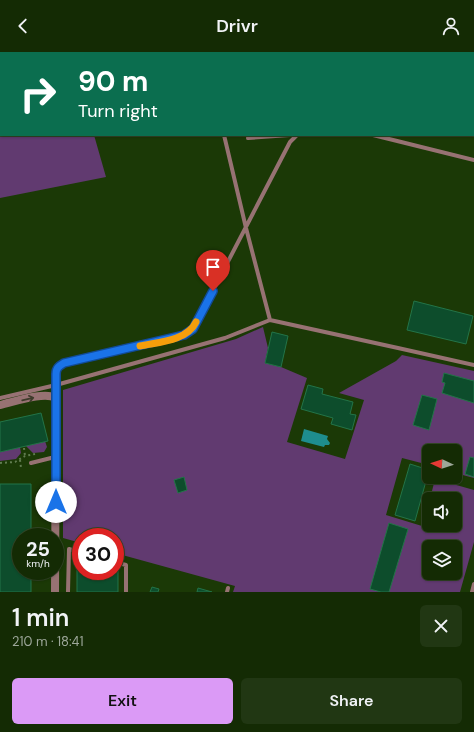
<!DOCTYPE html>
<meta charset="utf-8">
<style>
:root{--surface:#142b04;--page:#213713;--text:#f1f3f6;--muted:#9da79a;--line:#334726;--accent:#db9af6}
body{margin:0;font-family:"DM Sans",sans-serif;background:var(--page);color:var(--text);height:100vh;display:flex;flex-direction:column;font-size:15px;white-space:nowrap}
*{box-sizing:border-box;margin:0}
p{font-size:13px;color:var(--muted)}
.icon{flex:none;width:22px;height:22px;fill:none;stroke:currentColor;stroke-width:2;stroke-linecap:round;stroke-linejoin:round}
.map{position:relative;height:540px;overflow:hidden}
.panel{display:flex;flex-direction:column;background:var(--surface);flex:1}
.panel>*{flex:none}
.banner{position:absolute;left:0px;top:0px;width:474px;height:84px;box-shadow:0 1px 3px #0004,0 0 0 1px var(--line);background:#0b6e4f;color:#fff;overflow:hidden}
.needle{width:26px;rotate:274deg}
.buttons{position:absolute;left:422px;top:392px;display:grid;gap:8px}
.buttons a{display:grid;place-items:center;width:40px;height:40px;border-radius:6px;background:var(--surface);box-shadow:0 1px 3px #0004,0 0 0 1px var(--line);font-size:20px}
.speed{position:absolute;left:12px;top:476px;display:flex;gap:8px;font-size:20px;font-weight:700;text-align:center}
.speed>*{display:grid;place-content:center;width:52px;height:52px;border-radius:50%;background:var(--surface);box-shadow:0 1px 3px #0004,0 0 0 1px var(--line);line-height:1}
.speed small{font-size:10px;font-weight:400}
.speed .limit{border:6px solid #d22;background:#fff;color:#111}
.pin{position:absolute;display:grid;place-items:center;width:34px;height:34px;color:#fff;margin:-41px -17px;border-radius:50% 50% 50% 0;rotate:-45deg;box-shadow:0 0 4px #0007}
.pin .icon{rotate:45deg}
.me{position:absolute;width:44px;margin:-22px;rotate:0deg;stroke-linejoin:round;filter:drop-shadow(0 0 3px #0008)}
.turn{display:flex;align-items:center;gap:14px;height:84px;padding:0 12px;font-size:18px}
.turn .icon{width:52px;height:52px;stroke-width:2.5}
.turn b{display:block;font-size:28px;line-height:34px}
.round{display:grid;place-items:center;flex:none;width:42px;height:42px;border-radius:6px;background:var(--page)}
.overview{display:flex;align-items:center;justify-content:space-between;height:68px;padding:0 12px}
h1{font-size:24px;font-weight:600;line-height:30px}
.action{display:flex;gap:8px;margin-top:auto;padding:8px 12px}
.action a{flex:1;height:46px;border-radius:6px;background:var(--accent);color:#111;font-size:16px;font-weight:600;line-height:46px;text-align:center}
.action a+a{background:var(--page);color:var(--text)}
header{display:flex;justify-content:space-between;align-items:center;height:52px;padding:0 12px;background:var(--surface);font-size:18px;font-weight:600}
.map>svg:first-child{display:block}
.green{fill:#613a70;fill-rule:evenodd}
.water{fill:#1e8d8e}
.building{fill:#0d4d2c;stroke:#237448}
.lines{fill:none;stroke-linecap:round;stroke-linejoin:round}
.path{stroke:#617c50;stroke-width:2;stroke-dasharray:2 3;stroke-linecap:butt}
.service{stroke:#977273;stroke-width:4}
.minor{stroke:#977273;stroke-width:8}
.oneway{stroke:#3d3b2a}
.route-casing{stroke:#114b97;stroke-width:10}
.route{stroke:#1a73e8;stroke-width:7}
.slow{stroke:#f59e0b;stroke-width:7}
</style>
<header><svg class="icon" aria-label="back" viewBox="0 0 24 24"><path d="M15 5l-7 7 7 7"/></svg>Drivr<svg class="icon" aria-label="person" viewBox="0 0 24 24"><circle cx="12" cy="8" r="4"/><path d="M4 21q1-7 8-7t8 7"/></svg></header>
<div class="map">
<svg width="474" height="540" viewBox="0 0 474 540">
<rect width="100%" height="100%" fill="#1b3906"/>
<path class="green" d="M0 0H72V1H1V83H94L106 125 0 146Z
M263 275 268 296 265 311 281 315 307 326 287 390 345 407 364 348 339 341 396 309 402 303 474 319V426L455 421V399H429V413L402 406 386 463 422 474 429 451V473H455V447H430L435 427 474 438V490L460 540H233L235 534 115 501V485H81V491L63 486V338L236 287ZM429 495H455V521H429Z
M45 389 47 395 44 400 33 401 26 394Z
M20 395 21 401 16 407 0 409V400Z"/>
<path class="water" d="M304 377 328 384 327 387 330 391 329 393H325L324 395 301 389Z"/>
<path class="building" d="M414 249 473 264 466 292 407 278Z
M272 280 288 284 281 315 265 311Z
M444 321 474 329V351L442 341 445 331 442 330Z
M308 333 323 337 322 342 353 350 350 362 356 363 352 378 331 372 333 366 301 357Z
M422 343 437 347 429 378 413 373Z
M41 361 48 389 0 400V370Z
M470 405 474 406V425L465 422Z
M410 412 429 418 415 469 395 463Z
M184 425 187 438 178 441 174 428Z
M0 432H31V485H21V519H31V540H0Z
M389 471 408 477 389 540H381L370 537Z
M77 504 81 505V519H115V516L118 517V540H77Z
M152 535 159 537 158 540H150Z
M198 536 212 540H197Z"/>
<g class="lines">
<path class="path" d="M24 396 25 404
M20 408 21 416
M0 411 15 410 25 404 35 402"/>
<path class="service" d="M204 0V1
M224 83 246 176 270 268
M373 83 474 108
M248 86 290 83
M0 346 56 333 225 286 270 268 398 296 474 313
M56 346C56 335 53 322 60 313L179 285 189 281 193 277 290 90 297 83
M31 411 55 405
M115 510 126 513V540
M68 540 69 497 81 501
M227 540 228 536
M472 540 474 532"/>
<path class="minor" d="M0 353C14 350 44 339 56 346L55 540"/>
</g>
<defs><path id="oneway-shaft" d="M-6 0H5M1.5-3L5.5 0L1.5 3" fill="none" stroke-width="1.6" stroke-linecap="round" stroke-linejoin="round"/></defs>
<use class="oneway" href="#oneway-shaft" transform="translate(28 347) rotate(-13)"/>
<g class="lines">
<g class="route-casing">
<path id="route" d="M56 450V322C56 316 59 314 64 311L184 283 193 277 213 239"/>
</g>
<use href="#route" class="route"/>
<path class="slow" d="M140 294C158 290 187 289 196 270"/>
</g>
</svg>
<div class="buttons">
<a><svg class="needle" viewBox="-14 -14 28 28"><path d="M0-13l5 13h-10z" fill="#e53935"/><path d="M0 13l5-13h-10z" fill="#9da79a"/></svg></a>
<a><svg class="icon" aria-label="sound" viewBox="0 0 24 24"><path d="M4 9h4l5-4v14l-5-4H4zM17 9q2 3 0 6"/></svg></a>
<a><svg class="icon" aria-label="layers" viewBox="0 0 24 24"><path d="M12 4l9 5-9 5-9-5zM3 14l9 5 9-5"/></svg></a>
</div>
<div class="speed"><div>25<small>km/h</small></div><div class="limit">30</div></div>
<div class="pin" style="left:213px;top:239px;background:#d93025"><svg class="icon" aria-label="arrive" viewBox="0 0 24 24"><path d="M6 21V4h12l-3 4 3 4H6"/></svg></div>
<svg class="me" style="left:56px;top:450px" viewBox="-20 -20 40 40"><circle r="19" fill="#fff"/><path d="M0-13L10 11 0 6-10 11z" fill="#1a73e8"/></svg>
<div class="banner">
<div class="turn"><svg class="icon" aria-label="right" viewBox="0 0 24 24"><path d="M7 20v-9h11M14 6l5 5-5 5"/></svg><div><b>90 m</b>Turn right</div></div>
</div>
</div>
<section class="panel">
<div class="overview"><div><h1>1 min</h1><p>210 m · 18:41</p></div><a class="round"><svg class="icon" aria-label="close" viewBox="0 0 24 24"><path d="M6 6l12 12M18 6L6 18"/></svg></a></div>
<div class="action"><a>Exit</a><a>Share</a></div>
</section>
